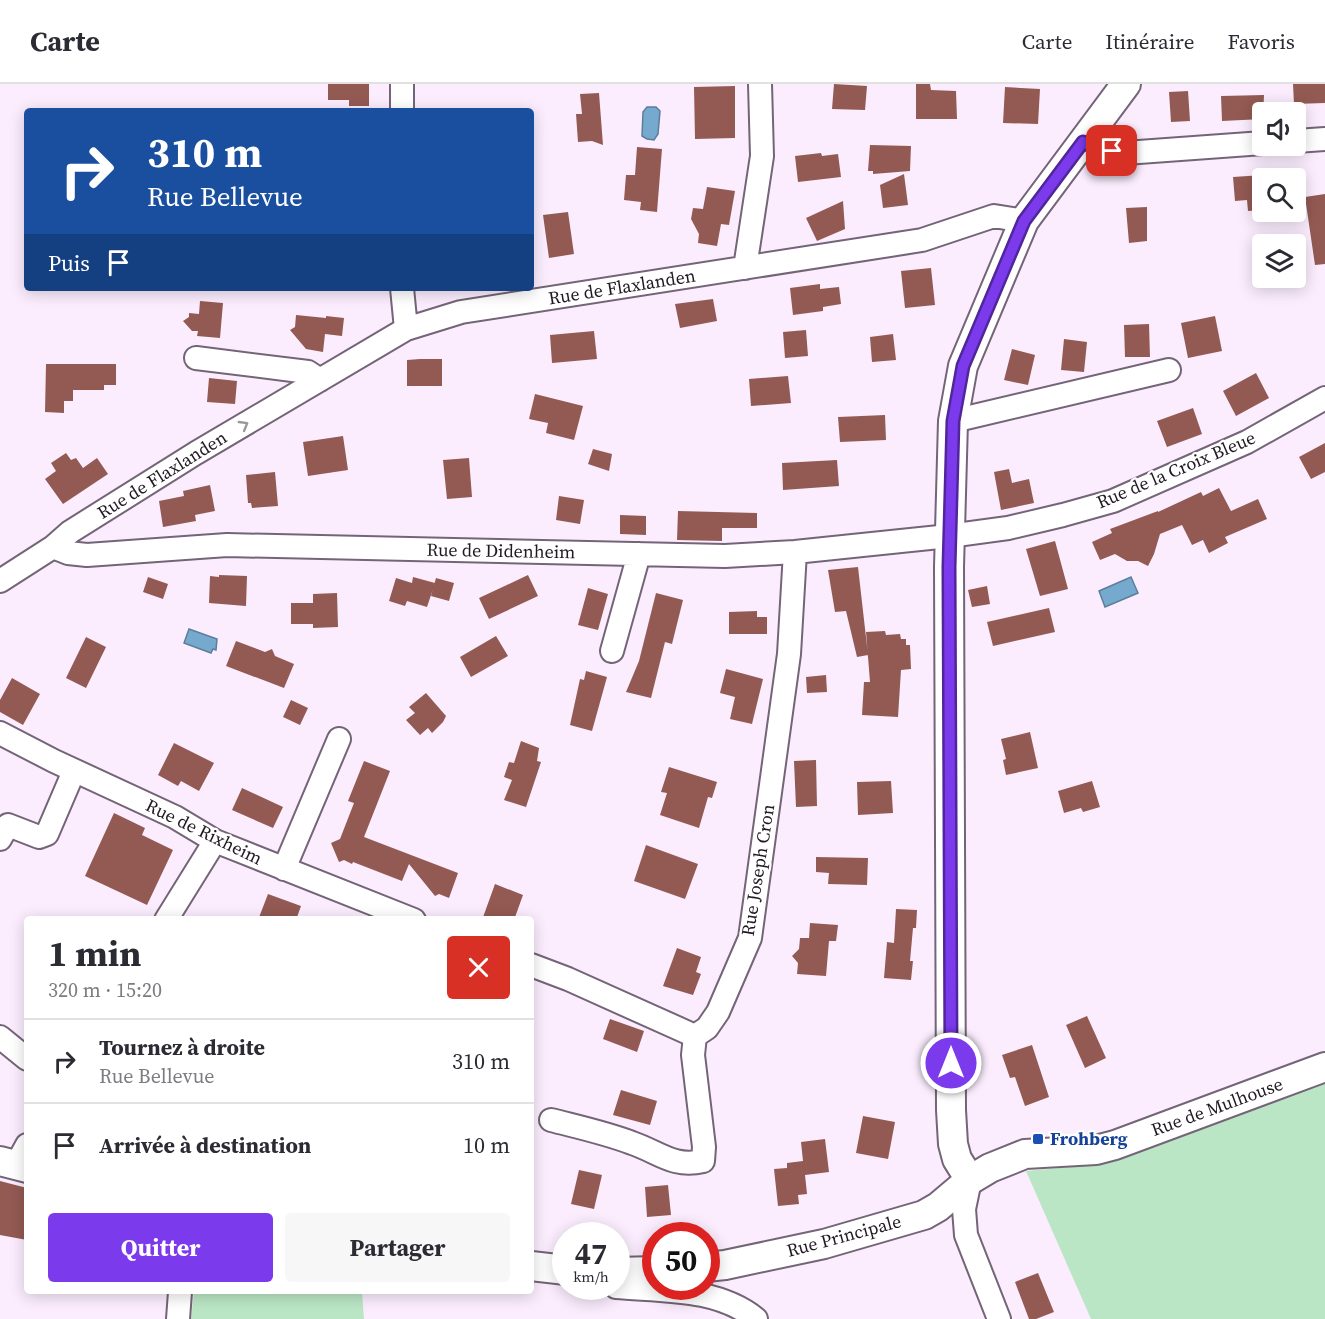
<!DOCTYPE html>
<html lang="fr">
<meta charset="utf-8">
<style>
:root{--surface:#fff;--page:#f7f7f7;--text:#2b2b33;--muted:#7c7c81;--line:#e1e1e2;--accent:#7c3aed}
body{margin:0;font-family:"Source Serif 4",serif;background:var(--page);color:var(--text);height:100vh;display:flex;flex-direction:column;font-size:22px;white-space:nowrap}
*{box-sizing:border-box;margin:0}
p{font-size:20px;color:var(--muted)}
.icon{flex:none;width:33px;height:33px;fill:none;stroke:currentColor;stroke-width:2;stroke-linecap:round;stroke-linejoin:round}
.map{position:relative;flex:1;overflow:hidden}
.drawer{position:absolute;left:24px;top:832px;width:510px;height:378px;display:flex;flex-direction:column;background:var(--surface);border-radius:6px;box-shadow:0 3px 15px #0003}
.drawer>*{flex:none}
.banner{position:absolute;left:24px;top:24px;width:510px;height:183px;border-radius:6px;box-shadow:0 3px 15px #0003;background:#1a4fa0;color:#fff;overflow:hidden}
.tools{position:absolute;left:1252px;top:18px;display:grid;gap:12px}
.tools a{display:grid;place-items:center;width:54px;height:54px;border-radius:6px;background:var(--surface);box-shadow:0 3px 15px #0003;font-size:30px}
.speed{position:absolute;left:552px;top:1138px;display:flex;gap:12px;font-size:30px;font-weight:700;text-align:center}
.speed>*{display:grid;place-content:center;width:78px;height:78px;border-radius:50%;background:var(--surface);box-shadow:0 3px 15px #0003;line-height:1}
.speed small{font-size:15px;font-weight:400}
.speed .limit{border:9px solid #d22;background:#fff;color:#111}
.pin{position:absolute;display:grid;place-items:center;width:51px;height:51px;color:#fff;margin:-26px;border-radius:12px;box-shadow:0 3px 9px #0006}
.me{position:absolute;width:66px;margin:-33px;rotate:0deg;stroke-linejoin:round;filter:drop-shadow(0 0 4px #0008)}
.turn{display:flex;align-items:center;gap:21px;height:126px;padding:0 24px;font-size:27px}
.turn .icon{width:78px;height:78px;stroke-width:2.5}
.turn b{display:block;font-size:42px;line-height:51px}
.then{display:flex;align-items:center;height:57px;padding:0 24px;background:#0003;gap:12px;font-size:22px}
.round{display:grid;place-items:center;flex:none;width:63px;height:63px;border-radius:6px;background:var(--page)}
.summary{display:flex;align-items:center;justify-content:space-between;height:102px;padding:0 24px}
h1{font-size:36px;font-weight:700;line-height:45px}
.button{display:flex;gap:12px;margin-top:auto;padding:12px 24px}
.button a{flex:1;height:69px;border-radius:6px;background:var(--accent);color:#fff;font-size:24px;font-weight:700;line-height:69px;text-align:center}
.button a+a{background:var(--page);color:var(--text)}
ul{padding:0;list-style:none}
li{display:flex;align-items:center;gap:18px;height:84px;padding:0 24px;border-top:2px solid var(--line)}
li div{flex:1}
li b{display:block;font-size:22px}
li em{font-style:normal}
header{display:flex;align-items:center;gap:36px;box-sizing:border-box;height:84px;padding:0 30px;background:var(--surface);border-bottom:2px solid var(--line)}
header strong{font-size:28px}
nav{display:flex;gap:33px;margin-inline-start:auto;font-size:21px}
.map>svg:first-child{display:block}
.green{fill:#bae6c5}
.water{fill:#75a9ce;stroke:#5c7e9a;stroke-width:1.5}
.building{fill:#935a53}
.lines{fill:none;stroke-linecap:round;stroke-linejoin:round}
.minor-casing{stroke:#746477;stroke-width:26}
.major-casing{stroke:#746477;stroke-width:32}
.minor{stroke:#fff;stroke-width:22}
.major{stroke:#fff;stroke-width:28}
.oneway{stroke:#9b989b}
.route-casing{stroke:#51269a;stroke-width:15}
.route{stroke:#7c3aed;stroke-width:10}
.transit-dot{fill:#1a4fb4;stroke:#fff;stroke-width:2}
.labels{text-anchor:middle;stroke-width:4.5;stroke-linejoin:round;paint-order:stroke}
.street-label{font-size:18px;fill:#201921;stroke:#fff}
.transit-label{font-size:18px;font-weight:bold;fill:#164399;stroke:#fff;text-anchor:start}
</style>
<header>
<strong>Carte</strong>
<nav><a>Carte</a><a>Itinéraire</a><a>Favoris</a></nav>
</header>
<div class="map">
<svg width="1325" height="1235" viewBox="0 0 1325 1235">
<rect width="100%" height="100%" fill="#fbedfe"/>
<path class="green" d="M1325 996V1235H1091L1026 1087 1103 1080Z
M194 1208H362L364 1235H191Z"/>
<path class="water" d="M647 23H656L660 27 658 50 654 56 647 55 642 52 643 28Z
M1131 493 1138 509 1105 523 1099 507Z
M189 545 217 555 216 566 213 565 211 569 184 559Z"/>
<path class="building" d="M328 0H369V22H349V16H328Z
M834 0 867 2 865 26 832 25Z
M916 0H930L931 6 956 7 957 35H916Z
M1293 0H1325V19L1294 20Z
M735 2V54L695 55 694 3Z
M1005 3 1040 5 1038 40 1003 39Z
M1188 7 1190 37 1171 38 1169 8Z
M599 9 603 61 592 57 578 58 576 30H582L580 10Z
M1264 11 1263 35 1222 37 1221 12Z
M870 61 911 62 910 87 873 90V87H868Z
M637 63 662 65 657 128 640 126 641 118 624 116 626 91H635Z
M821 69 822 72 838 70 841 93 798 98 795 72Z
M904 90 908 121 883 124 880 101Z
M1263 91V126L1248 127 1247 116 1235 117 1233 93Z
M707 103 735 107 729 141 721 140 717 162 698 159 699 150 691 135 693 124 703 125Z
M1325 110V180L1315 181 1305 113Z
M843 117 845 145 817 157 806 134Z
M1147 123V157L1129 159 1126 124Z
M568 128 574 170 549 174 543 131Z
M931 184 935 221 905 224 901 187Z
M820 200V205L839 203 841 220 823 223V227L793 231 790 204Z
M713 215 717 237 680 244 675 220Z
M200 217 223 219 220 254 197 252 198 247H192L183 237 189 233V229L199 230Z
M296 231 326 234V232L344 234 342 252 325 250 323 268 306 265 290 246 295 243Z
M1215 232 1222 267 1188 274 1181 239Z
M1149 240 1150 273H1125L1124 241Z
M806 246 808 272 785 274 783 248Z
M594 247 597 275 552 279 550 251Z
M893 250 896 276 872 278 870 253Z
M1064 255 1087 258 1084 288 1061 286Z
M1012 265 1035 271 1028 301 1004 296Z
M420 275H442V302H407V276Z
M46 280H116V301H104V306H73V317H64V329L45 328Z
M1256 289 1269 314 1236 332 1223 307Z
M788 292 791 319 751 322 749 295Z
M209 294 237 297 235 320 207 318Z
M535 310 583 322 574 356 546 349 548 339 529 335Z
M1193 324 1202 350 1167 363 1157 337Z
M885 331 886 356 840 358 838 333Z
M343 352 348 386 308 392 303 358Z
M1325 359V388L1311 395 1299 373Z
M593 365 612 370 609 387 588 380Z
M66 369 71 376 76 374 83 384 97 374 108 390 63 420 45 395 56 387 51 379Z
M469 374 472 413 447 415 443 376Z
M837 376 839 402 783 406 782 379Z
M1009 385 1012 399 1029 395 1034 419 1001 426 994 388Z
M275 388 278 422 252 424 251 419H248L246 391Z
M210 401 215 427 195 431 196 437 163 443 159 417 184 412 183 407Z
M1219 404 1231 427 1258 415 1267 435 1225 453 1228 459 1209 469 1203 456 1192 461 1182 441 1160 450 1154 470 1148 482 1138 477H1127L1115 470 1100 476 1092 458 1112 449 1110 445 1158 427V428L1201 408 1203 412Z
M559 412 584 416 580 440 556 436Z
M678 427 757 429V444H722V457L677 456Z
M620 431 646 432V451L620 450Z
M1055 457 1068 505 1040 512 1026 465Z
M858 483 868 571 857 573 846 527 835 528 828 486Z
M219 491 247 492 246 522 209 519 210 492 219 493Z
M528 491 538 512 489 535 479 514Z
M148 493 168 500 163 515 143 508Z
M413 493 435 499 427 523 407 517 405 522 389 517 396 494 412 499Z
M436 494 454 499 449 517 431 512Z
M987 502 990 520 972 523 968 506Z
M588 504 608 510 598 546 578 541Z
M337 509 338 543 313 544V540H291V519H313V510Z
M656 509 683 516 672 560 665 558 651 614 626 608 639 577Z
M1049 524 1055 548 993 562 987 538Z
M757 527V533H767V550H729V528Z
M885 547 886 551 900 550 901 555H906V561H910L911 585 901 586 898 633 862 631 864 598H870L866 548Z
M496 552 508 572 471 593 460 573Z
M86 553 106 563 86 604 66 594Z
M236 557 265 568 272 565 275 572 294 580 284 604 226 582Z
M726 585 763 595 752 640 730 635 735 613 720 609Z
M586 587 607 593 592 647 570 641 580 595 584 596Z
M826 591 827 608 807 609 806 593Z
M12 594 40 610 23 641 0 628V616Z
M426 609 446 632 443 638 432 649 428 644 420 651 406 636 415 629 409 623Z
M291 616 308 624 300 641 283 633Z
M1030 648 1038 684 1006 691 1003 676 1006 675 1001 655Z
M521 657 539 664 537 677 541 678 526 723 504 716 512 696 504 693 509 678 514 679Z
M174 659 214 679 199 707 181 697 178 702 158 691Z
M816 676 817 722 796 723 794 677Z
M364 677 390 687 364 753 458 789 449 814 439 810 435 812 409 780 402 797 353 778 352 780 344 776 339 778 331 759 340 755 354 719 348 717Z
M669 683 717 698 712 714 708 713 699 744 660 731 667 709 661 708Z
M891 697 893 729 858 731 857 698Z
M1092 697 1100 723 1083 728 1081 724 1064 729 1058 707Z
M242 704 283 723 273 744 232 726Z
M114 729 145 744 142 751 173 766 147 821 85 792Z
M646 761 698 780 685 815 634 797Z
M816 773 868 774 867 801 828 800 829 789 816 788Z
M495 800 523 811 514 836H482Z
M268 810 301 822 296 836H258Z
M896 825 917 826 916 844H913L910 877H913L911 896 884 894 887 858 894 859Z
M810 839 838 841 836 857H829L826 892 797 890 798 879 792 872 799 865 800 854H809Z
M677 864 701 873 696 888 701 890 693 911 663 902Z
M1087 932 1106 974 1085 984 1066 941Z
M610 935 644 947 637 968 603 955Z
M1032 961 1049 1013 1025 1022 1015 993 1010 994 1002 971Z
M621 1006 657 1017 650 1041 613 1031Z
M863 1032 895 1038 888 1075 856 1069Z
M825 1055 829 1088 805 1091 807 1110 798 1111 799 1120 778 1122 774 1085 787 1084V1079L803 1077 801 1058Z
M579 1086 602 1091 594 1125 571 1120Z
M0 1097 27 1104V1156L0 1151Z
M668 1101 671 1131 647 1133 645 1103Z
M1038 1189 1054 1228 1036 1235H1029L1015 1198Z"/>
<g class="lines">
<g class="minor-casing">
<path id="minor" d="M402 0V27
M1296 57 1325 55
M1082 59 1099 66 1125 69 1263 59
M745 184 762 72 760 0
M402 204 406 245
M196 274 308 288 320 296
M953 337 1169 286
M53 463 68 469 87 471 227 461 725 472 795 468 949 452 1008 444 1063 431 1113 417 1247 358 1325 314
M0 497 53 463 70 448 196 369 406 245 461 228 922 156 994 132 1024 137
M612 567 639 470
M0 649 54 677 175 733 215 757 414 836
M0 755 8 741 39 753 47 750 74 687
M284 785 339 655
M166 836 215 757
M531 881 568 895 695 952
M0 953 27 975
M551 1036C578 1043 606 1049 632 1059 659 1068 673 1084 703 1077L704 1063 693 971 695 952 707 944 718 928 750 854 789 570 795 468
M16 1081 27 1061
M970 1096 964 1125 966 1151 999 1235
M616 1203C664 1207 718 1204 756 1235
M178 1235 180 1208"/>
</g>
<g class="major-casing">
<path id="major" d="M0 1077 27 1084
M970 1096 957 1075 953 1060 951 1026 949 483 953 337 963 282 1024 137 1126 0
M531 1182 566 1186
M706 1183 725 1181 824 1160 924 1131 938 1123 970 1096 990 1084 1025 1070 1096 1066 1115 1061 1325 983
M616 1188 656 1187"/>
</g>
<use href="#minor" class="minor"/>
<use href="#major" class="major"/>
</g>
<defs><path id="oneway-chevron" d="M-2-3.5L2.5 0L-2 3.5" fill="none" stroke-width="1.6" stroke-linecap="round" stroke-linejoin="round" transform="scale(1.5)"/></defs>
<use class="oneway" href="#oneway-chevron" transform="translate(244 341) rotate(-30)"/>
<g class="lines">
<g class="route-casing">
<path id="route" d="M951 979 949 483 953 337 963 282 1024 137 1083 58 1099 66 1112 67"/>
</g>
<use href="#route" class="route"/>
</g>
<rect class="transit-dot" x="1032" y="1049" width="12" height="12" rx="3"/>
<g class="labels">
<g class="street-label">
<text transform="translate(622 203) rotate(-9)" y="6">Rue de Flaxlanden</text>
<text transform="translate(1176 386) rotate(-23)" y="6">Rue de la Croix Bleue</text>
<text transform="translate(162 391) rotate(-32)" y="6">Rue de Flaxlanden</text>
<text transform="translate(501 467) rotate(1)" y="6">Rue de Didenheim</text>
<text transform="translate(204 748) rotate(26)" y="6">Rue de Rixheim</text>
<text transform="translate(758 786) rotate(-81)" y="6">Rue Joseph Cron</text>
<text transform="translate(1217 1023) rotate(-20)" y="6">Rue de Mulhouse</text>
<text transform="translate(844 1152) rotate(-15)" y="6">Rue Principale</text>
</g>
<g class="transit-label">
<text x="1050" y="1061">Frohberg</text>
</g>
</g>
</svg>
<div class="tools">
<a><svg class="icon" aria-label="sound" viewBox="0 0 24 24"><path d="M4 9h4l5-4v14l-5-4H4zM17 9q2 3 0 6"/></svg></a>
<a><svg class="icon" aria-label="search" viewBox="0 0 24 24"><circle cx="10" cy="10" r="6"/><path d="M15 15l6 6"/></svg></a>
<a><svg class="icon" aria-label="layers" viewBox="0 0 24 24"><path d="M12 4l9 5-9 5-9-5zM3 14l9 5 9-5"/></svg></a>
</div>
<div class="speed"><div>47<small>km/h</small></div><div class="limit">50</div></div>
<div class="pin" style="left:1112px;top:67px;background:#d93025"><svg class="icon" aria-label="arrive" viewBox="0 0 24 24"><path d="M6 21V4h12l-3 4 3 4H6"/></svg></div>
<svg class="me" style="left:951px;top:979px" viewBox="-20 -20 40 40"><circle r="17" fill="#7c3aed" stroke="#fff" stroke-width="3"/><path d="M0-11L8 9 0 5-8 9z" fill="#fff"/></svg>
<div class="banner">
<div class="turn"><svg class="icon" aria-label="right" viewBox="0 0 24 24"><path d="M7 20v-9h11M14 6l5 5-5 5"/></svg><div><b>310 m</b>Rue Bellevue</div></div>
<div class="then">Puis<svg class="icon" aria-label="arrive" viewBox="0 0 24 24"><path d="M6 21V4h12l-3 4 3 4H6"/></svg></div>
</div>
<section class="drawer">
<div class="summary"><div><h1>1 min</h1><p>320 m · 15:20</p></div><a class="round" style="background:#d93025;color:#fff"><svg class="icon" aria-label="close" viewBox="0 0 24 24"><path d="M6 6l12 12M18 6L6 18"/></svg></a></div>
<ul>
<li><svg class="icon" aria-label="right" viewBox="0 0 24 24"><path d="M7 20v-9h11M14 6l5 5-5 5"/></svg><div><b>Tournez à droite</b><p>Rue Bellevue</p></div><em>310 m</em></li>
<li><svg class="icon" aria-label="arrive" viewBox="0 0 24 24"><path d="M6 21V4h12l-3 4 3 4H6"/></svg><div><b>Arrivée à destination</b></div><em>10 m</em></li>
</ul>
<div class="button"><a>Quitter</a><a>Partager</a></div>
</section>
</div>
